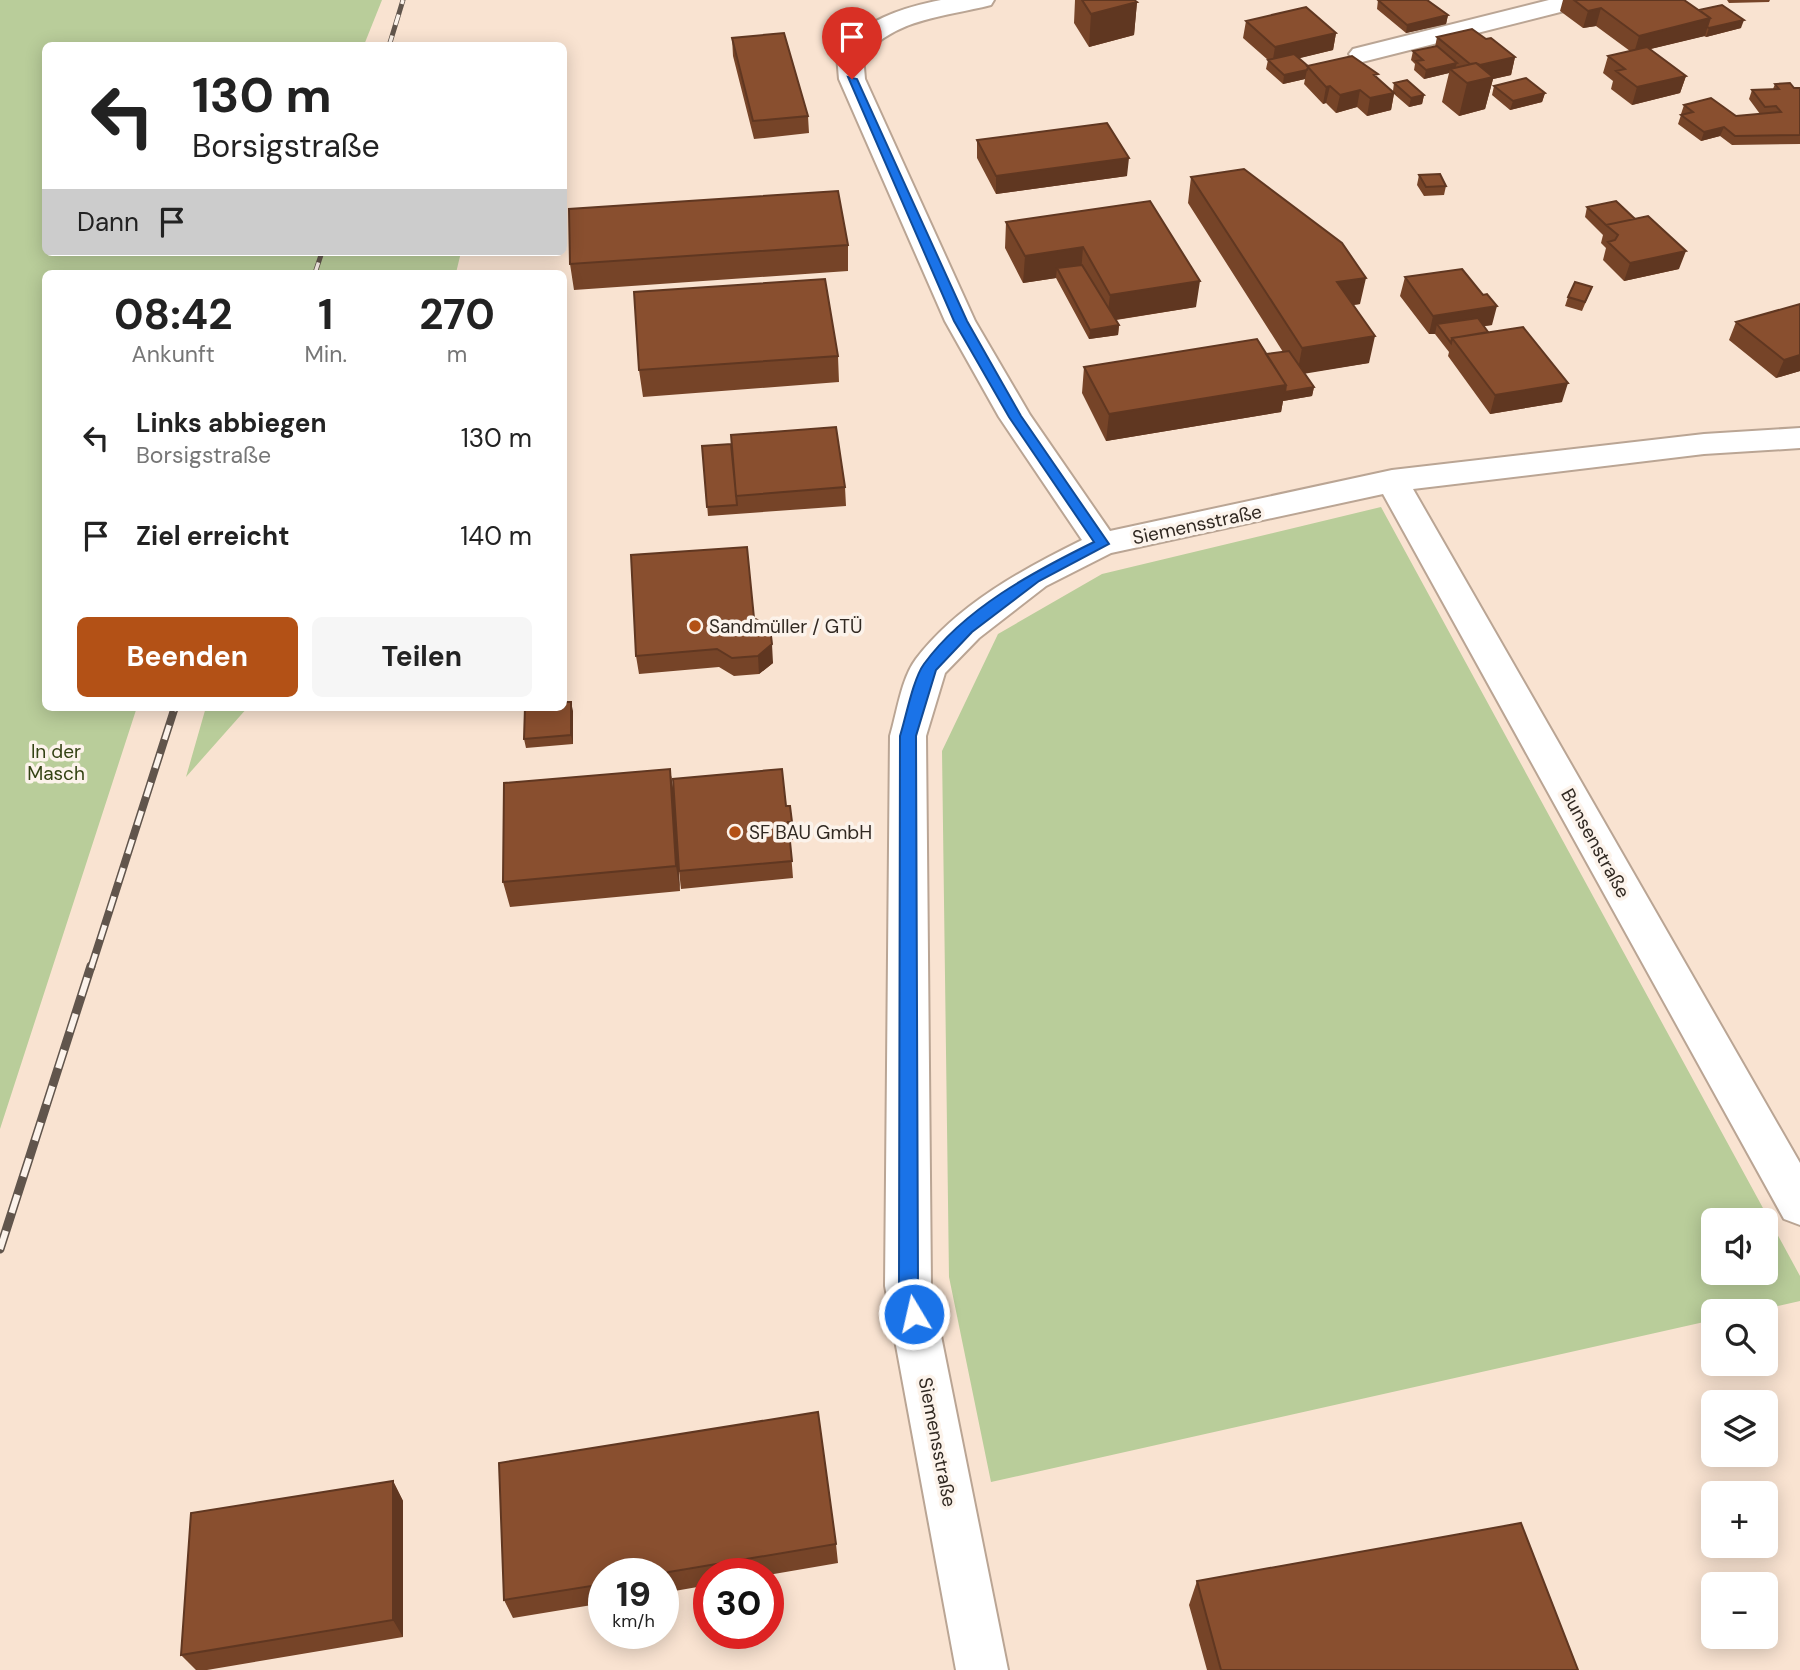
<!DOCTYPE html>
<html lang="de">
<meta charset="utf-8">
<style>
:root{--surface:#fff;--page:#f6f6f6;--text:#222;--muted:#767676;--accent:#b35116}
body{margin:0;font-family:"DM Sans",sans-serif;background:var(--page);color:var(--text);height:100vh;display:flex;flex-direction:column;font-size:26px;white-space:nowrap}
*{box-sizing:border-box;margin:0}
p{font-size:23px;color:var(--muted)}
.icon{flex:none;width:38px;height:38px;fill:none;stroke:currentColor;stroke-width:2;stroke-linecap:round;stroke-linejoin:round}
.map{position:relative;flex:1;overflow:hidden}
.drawer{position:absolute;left:42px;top:270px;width:525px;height:441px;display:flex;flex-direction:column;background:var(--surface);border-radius:10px;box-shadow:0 4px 18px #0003}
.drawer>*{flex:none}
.banner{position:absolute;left:42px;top:42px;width:525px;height:214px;border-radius:10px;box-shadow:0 4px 18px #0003;background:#fff;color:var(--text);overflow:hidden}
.tools{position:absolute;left:1701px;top:1208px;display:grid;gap:14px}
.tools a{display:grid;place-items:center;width:77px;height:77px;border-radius:10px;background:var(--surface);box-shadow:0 4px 18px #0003;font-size:35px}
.speed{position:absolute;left:588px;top:1558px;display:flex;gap:14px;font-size:35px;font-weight:700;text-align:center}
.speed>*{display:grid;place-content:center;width:91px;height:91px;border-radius:50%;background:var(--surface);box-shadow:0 4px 18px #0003;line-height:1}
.speed small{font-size:18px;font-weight:400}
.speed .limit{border:10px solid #d22;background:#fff;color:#111}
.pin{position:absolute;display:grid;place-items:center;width:60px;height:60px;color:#fff;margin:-72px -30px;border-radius:50% 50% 50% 0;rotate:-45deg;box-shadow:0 0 7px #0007}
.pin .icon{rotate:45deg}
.me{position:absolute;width:77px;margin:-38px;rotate:351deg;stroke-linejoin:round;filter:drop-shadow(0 0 5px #0008)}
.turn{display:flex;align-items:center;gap:24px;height:147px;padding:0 35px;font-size:32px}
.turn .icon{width:91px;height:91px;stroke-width:2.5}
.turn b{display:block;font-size:49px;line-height:60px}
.then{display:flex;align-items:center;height:66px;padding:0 35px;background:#0003;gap:14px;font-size:26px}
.eta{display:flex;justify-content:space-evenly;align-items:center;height:119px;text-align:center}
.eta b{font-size:42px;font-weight:700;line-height:49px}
.primary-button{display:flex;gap:14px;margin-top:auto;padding:14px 35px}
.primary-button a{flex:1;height:80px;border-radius:10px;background:var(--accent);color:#fff;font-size:28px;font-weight:700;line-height:80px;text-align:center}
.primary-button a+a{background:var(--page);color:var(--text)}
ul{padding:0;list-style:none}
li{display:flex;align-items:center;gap:21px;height:98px;padding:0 35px}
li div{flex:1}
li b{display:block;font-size:26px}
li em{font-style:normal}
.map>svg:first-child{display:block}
.green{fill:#b9cd9a;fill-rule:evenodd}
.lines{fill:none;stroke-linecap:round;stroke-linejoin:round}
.minor-casing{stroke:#baa594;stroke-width:4}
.minor{fill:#fff;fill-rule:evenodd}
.rail-far2-casing{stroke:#61554c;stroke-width:5}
.rail-far1-casing{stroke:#61554c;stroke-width:8}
.rail-casing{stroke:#61554c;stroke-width:9}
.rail-far2{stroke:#fcf3eb;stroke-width:3.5;stroke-dasharray:11;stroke-linecap:butt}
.rail-far1{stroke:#fcf3eb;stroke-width:5;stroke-dasharray:15;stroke-linecap:butt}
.rail{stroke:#fcf3eb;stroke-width:6;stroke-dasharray:19;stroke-linecap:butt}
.wall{fill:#764428}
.shaded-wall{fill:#603721}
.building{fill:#894f2f;stroke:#603721;stroke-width:2}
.route{fill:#1a73e8;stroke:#114b97;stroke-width:2}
.poi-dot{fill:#b35116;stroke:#fcf3eb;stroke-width:2.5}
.labels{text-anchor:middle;stroke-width:7;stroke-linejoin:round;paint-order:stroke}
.street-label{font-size:19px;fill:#312922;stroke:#fcf3eb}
.poi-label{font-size:19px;fill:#312922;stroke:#fcf3eb;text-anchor:start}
.park-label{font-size:19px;fill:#334213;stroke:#fcf3eb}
</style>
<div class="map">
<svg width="1800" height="1670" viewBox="0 0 1800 1670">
<rect width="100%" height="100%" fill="#f9e3d1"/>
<path class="green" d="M0 0H382L364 45 46 46V252H461L456 273H46V707H137L0 1129Z
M1381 507 1800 1276V1301L1755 1311H1713V1320L991 1482 949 1277 942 751 998 634 1102 574ZM1713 1220H1766V1272H1713Z
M206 707H248L186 777Z"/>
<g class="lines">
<g class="minor-casing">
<path id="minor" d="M941 0H994L991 5C944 17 897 18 863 56L865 79 975 321 1030 415 1110 531 1392 470 1704 434 1800 428V448L1704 454 1413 489 1800 1163V1225L1784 1219 1383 494 1111 553 1046 586 979 638 945 673 926 736 931 1286 1008 1670H956L885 1286 890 736C897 713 901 679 916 659 957 605 1023 569 1082 540L999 417 945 321 839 79 837 55C862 20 901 8 941 0Z
M1549 0H1591L1588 5 1362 62 1353 59 1349 54 1353 49Z"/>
</g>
<use href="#minor" class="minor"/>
<g class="rail-far2-casing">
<path id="rail-far2" d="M389 46 403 0
M315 273 322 252"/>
</g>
<g class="rail-far1-casing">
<path id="rail-far1" d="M91 968 175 707"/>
</g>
<g class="rail-casing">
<path id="rail" d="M0 1249 91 966"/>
</g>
<use href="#rail-far2" class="rail-far2"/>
<use href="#rail-far1" class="rail-far1"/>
<use href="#rail" class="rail"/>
</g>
<path class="wall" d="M1075 0H1134L1137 2 1134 35 1089 47 1074 23Z
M1378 0 1448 15 1446 24 1406 33 1377 9Z
M1563 0H1684L1699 10 1741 28 1706 37 1704 36 1650 49 1686 76 1680 93 1632 105 1611 89 1613 81 1603 73 1608 56 1630 51 1596 26 1583 28 1560 11Z
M1727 0H1770L1769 2 1729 3Z
M1246 21 1336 33 1333 50 1299 58 1308 66 1377 78 1393 91 1394 83 1424 95 1422 104 1409 107 1394 94 1391 110 1367 116 1357 107 1336 113 1326 103 1323 104 1304 84 1305 79 1283 84 1266 69 1268 60 1243 38Z
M1437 37 1486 39 1515 57 1511 75 1493 79 1485 109 1459 116 1442 102 1449 73 1424 79 1414 70 1415 64 1411 60 1413 51 1435 47Z
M732 38 808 116 809 133 754 139 733 56Z
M1775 84 1794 88H1800V144L1732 145 1720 136 1701 141 1678 124 1681 115H1682L1681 114 1684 105 1736 116 1760 114 1749 99 1752 90 1773 89Z
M1494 86 1545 93 1542 102 1510 110 1492 95Z
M977 140 1127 176 996 194 977 158Z
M1419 175 1446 186 1444 195 1424 196 1417 185Z
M1191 177 1360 304 1353 305 1369 363 1304 373 1314 387 1312 396 1283 401 1281 412 1106 441 1082 393 1084 367 1266 354 1283 352 1188 203Z
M1150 201 1196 307 1116 320 1119 325 1118 335 1089 339 1056 278 1023 283 1005 248 1006 222Z
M1587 207 1679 269 1624 281 1603 260 1606 248 1601 243 1603 235 1585 217Z
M848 245V271L574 290 570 264Z
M1405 277 1492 325 1484 326 1488 332 1562 402 1490 414 1448 356 1449 352 1435 334H1429L1400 296Z
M1592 287 1582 311 1565 306 1568 297Z
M1800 304V371L1776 378 1729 340 1736 322Z
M838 356 839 382 643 397 639 370Z
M702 446 845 487 846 506 708 516Z
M754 618 773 663 759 674 734 676 719 667 639 674 636 656Z
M573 711V744L526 748 524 739Z
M670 769 674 795 680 891 510 907 503 882Z
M786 806H790L793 840H790L793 878 681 889 679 871Z
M818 1412 836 1544 838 1563 768 1575V1573H709V1585L663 1593V1573H604V1603L513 1618 504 1600 499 1463Z
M393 1481 403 1501V1637L207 1670H196L181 1655Z
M1197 1581 1578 1670H1207L1189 1605Z"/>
<path class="shaded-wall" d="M1137 2 1134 35 1089 47 1091 14Z
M1601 8 1596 26 1583 28 1588 11Z
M1448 15 1446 24 1406 33 1407 25Z
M1710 18 1705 36 1634 53 1639 36Z
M1744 20 1741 28 1706 37 1709 28Z
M1336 33 1333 50 1272 65 1275 47Z
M1515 57 1511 75 1493 79 1485 109 1459 116 1467 83 1474 67Z
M1457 63 1454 72 1450 69 1449 73 1424 79 1426 70Z
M1307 70 1305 79 1283 84 1284 75Z
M1686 76 1680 93 1632 105 1637 87Z
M1330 86 1326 103 1323 104 1326 87Z
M1360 90 1357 107 1336 113 1340 95Z
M1394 93 1391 110 1367 116 1370 98Z
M1545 93 1542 102 1510 110 1513 101Z
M1424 95 1422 104 1409 107 1411 98Z
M1724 127 1720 136 1701 141 1704 132Z
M1129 158 1127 176 996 194V176Z
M1083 247 1081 274 1057 268 1056 278 1023 283 1025 256Z
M1686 251 1679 269 1624 281 1630 263Z
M1366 278 1360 304 1331 308 1337 282Z
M1200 281 1196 307 1107 321 1110 295Z
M1497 306 1492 325 1443 332 1437 324 1435 334H1429L1433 316Z
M1119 325 1118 335 1089 339 1090 330Z
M1375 336 1369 363 1297 375 1302 348Z
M1800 355V371L1776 378 1784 360Z
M1568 383 1562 402 1490 414 1495 395Z
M1286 385 1314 387 1312 396 1283 401 1281 412 1106 441 1109 414Z
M772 644 773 663 759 674 758 656Z
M571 702 573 711V744L571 735Z
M670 769 674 795 680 891 676 866Z
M393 1481 403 1501V1637L393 1620Z"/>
<path class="building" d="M1082 0H1134L1137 2 1091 14Z
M1378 0H1427L1448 15 1407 25Z
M1574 0H1684L1710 18 1639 36 1601 8 1588 11Z
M1722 5 1744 20 1709 28 1707 27 1710 18 1699 10Z
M1306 7 1336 33 1275 47 1246 21Z
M1472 29 1486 39 1491 38 1515 57 1480 65 1476 63 1470 64 1437 37Z
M784 33 808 116 753 121 732 38Z
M1437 46 1457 63 1426 70 1416 61 1423 60 1413 51Z
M1647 47 1686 76 1637 87 1616 71 1625 69 1608 56Z
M1294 54 1308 66 1307 70 1284 75 1268 60Z
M1352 56 1378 74 1374 75 1394 93 1370 98 1360 90 1340 95 1330 86 1326 87 1307 66Z
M1476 63 1493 77 1467 83 1450 69Z
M1526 78 1545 93 1513 101 1494 86Z
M1407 80 1424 95 1411 98 1394 83Z
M1790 83 1794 88H1800V135L1735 136 1724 127 1704 132 1681 115 1693 112 1684 105 1711 98 1736 116 1781 112 1776 106 1765 107 1752 90 1779 89 1775 84Z
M1107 123 1129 158 996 176 977 140Z
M1244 169 1342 243 1366 278 1337 282 1375 336 1302 348 1191 177Z
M1440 174 1446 186 1426 187 1419 175Z
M838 191 848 245 570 264 569 209Z
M1150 201 1200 281 1110 295 1083 247 1025 256 1006 222Z
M1616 201 1635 219 1606 225 1587 207Z
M1648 216 1686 251 1630 263 1608 242 1615 240 1618 235 1606 225Z
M1082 265 1119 325 1090 330 1057 268Z
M1462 269 1483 295 1487 294 1497 306 1433 316 1405 277Z
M825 279 838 356 639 370 634 292Z
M1575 282 1592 287 1585 302 1568 297Z
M1800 304V355L1784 360 1736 322Z
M1478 318 1488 332 1452 338 1451 343 1437 324Z
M1523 327 1568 383 1495 395 1452 338Z
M1257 339 1286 385 1109 414 1084 367Z
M1289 351 1314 387 1285 392 1286 385 1266 354Z
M836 427 845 487 736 496 731 435Z
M731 444 737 505 707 507 702 446Z
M747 547 754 618 770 627 772 644 758 656 732 658 717 649 636 656 631 555Z
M564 702H571V735L524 739 525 707H564Z
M670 769 676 866 503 882 504 783Z
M782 769 786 806H790L792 822H788L792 861 679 871 673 779Z
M818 1412 836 1544 663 1573H604V1584L504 1600 499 1463Z
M393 1481V1620L181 1655 191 1513Z
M1521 1523 1578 1670H1221L1197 1581Z"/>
<path class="route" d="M848 77 857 79 967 321 1021 416 1109 544 1039 581 972 632 936 670 916 736 918 1286 923 1314 920 1320 914 1323 907 1320 899 1286 900 736C906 717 913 679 924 664 965 608 1033 572 1094 542L1009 417 954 321Z"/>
<g class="poi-dot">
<circle cx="695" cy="626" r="7"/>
<circle cx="735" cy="832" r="7"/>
</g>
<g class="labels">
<g class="street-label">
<text transform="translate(1197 524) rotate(-12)" y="7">Siemensstraße</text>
<text transform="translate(1596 843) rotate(61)" y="7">Bunsenstraße</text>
<text transform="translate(938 1442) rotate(79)" y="7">Siemensstraße</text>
</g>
<g class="poi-label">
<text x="709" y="633">Sandmüller / GTÜ</text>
<text x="749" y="839">SF BAU GmbH</text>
</g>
<g class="park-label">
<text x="56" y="758">In der<tspan x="56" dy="22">Masch</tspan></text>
</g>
</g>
</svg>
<div class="tools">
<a><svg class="icon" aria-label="sound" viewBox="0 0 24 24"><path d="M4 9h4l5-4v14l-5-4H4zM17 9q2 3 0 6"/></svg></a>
<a><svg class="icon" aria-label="search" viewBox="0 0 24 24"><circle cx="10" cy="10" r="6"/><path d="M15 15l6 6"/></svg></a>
<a><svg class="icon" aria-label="layers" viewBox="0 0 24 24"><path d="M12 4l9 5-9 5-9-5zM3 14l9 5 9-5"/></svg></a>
<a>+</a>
<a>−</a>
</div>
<div class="speed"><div>19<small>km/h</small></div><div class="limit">30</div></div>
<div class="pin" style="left:852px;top:79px;background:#d93025"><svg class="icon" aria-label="arrive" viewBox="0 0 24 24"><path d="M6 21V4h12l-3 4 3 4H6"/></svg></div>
<svg class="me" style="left:914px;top:1314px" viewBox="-20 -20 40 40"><circle r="17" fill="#1a73e8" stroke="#fff" stroke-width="3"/><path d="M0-11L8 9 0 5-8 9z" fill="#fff"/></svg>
<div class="banner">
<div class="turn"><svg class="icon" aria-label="left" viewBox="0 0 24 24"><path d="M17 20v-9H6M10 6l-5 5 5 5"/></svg><div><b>130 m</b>Borsigstraße</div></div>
<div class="then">Dann<svg class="icon" aria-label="arrive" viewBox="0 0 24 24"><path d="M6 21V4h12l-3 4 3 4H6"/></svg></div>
</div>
<section class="drawer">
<div class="eta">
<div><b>08:42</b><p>Ankunft</p></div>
<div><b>1</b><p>Min.</p></div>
<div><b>270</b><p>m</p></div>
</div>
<ul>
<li><svg class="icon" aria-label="left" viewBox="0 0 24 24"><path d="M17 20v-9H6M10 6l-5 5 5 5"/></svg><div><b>Links abbiegen</b><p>Borsigstraße</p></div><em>130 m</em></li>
<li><svg class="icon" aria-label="arrive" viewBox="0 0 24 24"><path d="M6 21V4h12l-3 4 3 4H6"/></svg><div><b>Ziel erreicht</b></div><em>140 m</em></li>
</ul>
<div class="primary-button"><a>Beenden</a><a>Teilen</a></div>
</section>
</div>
